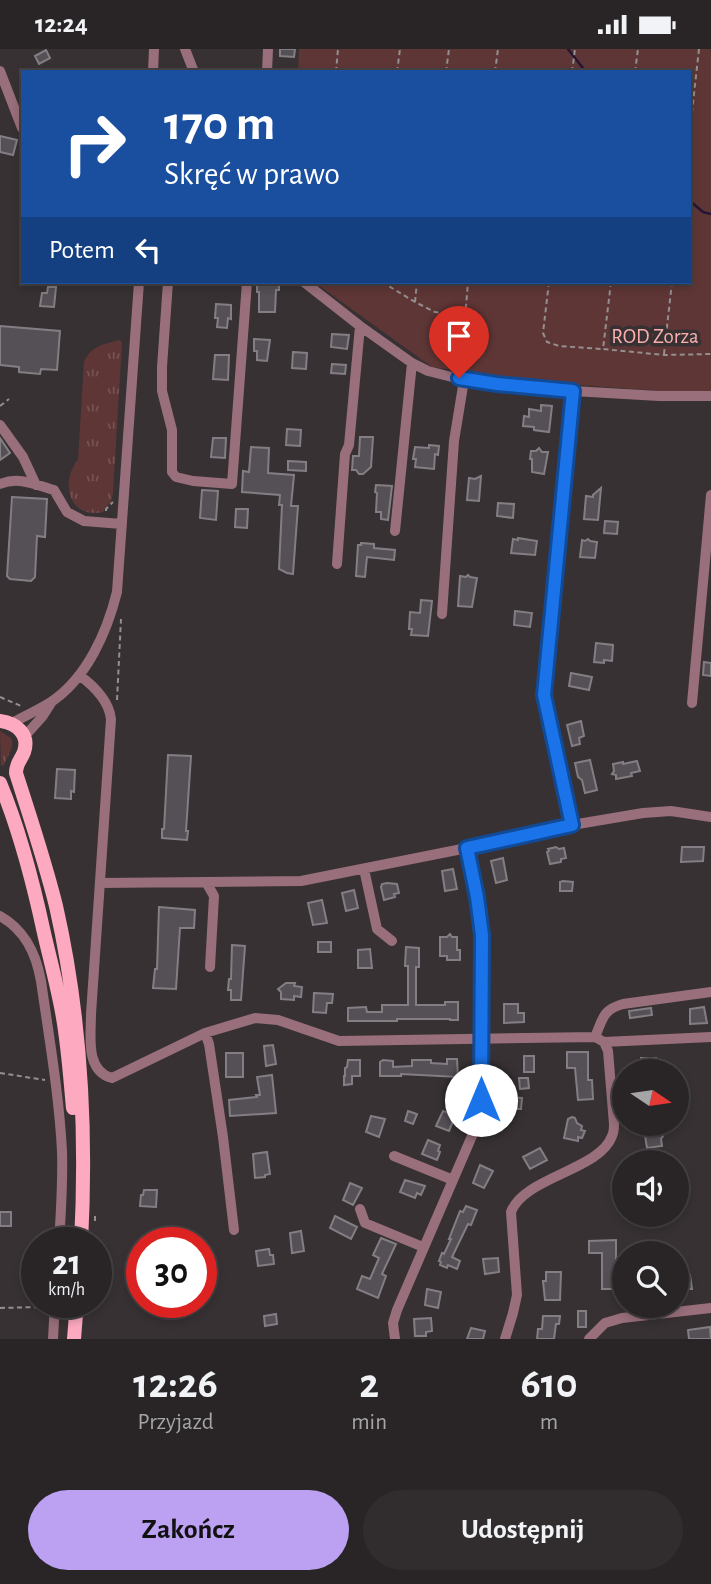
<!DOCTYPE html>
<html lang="pl">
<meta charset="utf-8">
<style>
:root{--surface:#292527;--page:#312d2f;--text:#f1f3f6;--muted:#a5a5a7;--line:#454244;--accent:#bca0f2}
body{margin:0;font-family:"Alegreya Sans",sans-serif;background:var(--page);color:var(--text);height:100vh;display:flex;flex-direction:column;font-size:26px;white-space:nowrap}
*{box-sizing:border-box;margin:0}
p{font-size:23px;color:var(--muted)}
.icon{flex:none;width:38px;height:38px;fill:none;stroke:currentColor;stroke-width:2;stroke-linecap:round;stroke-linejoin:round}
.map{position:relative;height:1290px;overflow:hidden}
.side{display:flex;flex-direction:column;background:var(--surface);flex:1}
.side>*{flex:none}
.hud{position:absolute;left:21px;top:21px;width:670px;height:214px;border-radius:0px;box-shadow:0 4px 10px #0003,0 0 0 2px var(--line);background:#1a4fa0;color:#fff;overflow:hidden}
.needle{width:46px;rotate:103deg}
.fabs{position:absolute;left:612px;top:1010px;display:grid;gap:14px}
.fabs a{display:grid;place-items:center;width:77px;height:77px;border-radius:50%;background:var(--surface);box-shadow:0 4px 10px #0003,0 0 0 2px var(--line);font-size:35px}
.speed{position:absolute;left:21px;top:1178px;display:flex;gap:14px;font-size:35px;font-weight:700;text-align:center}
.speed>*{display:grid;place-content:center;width:91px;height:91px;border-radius:50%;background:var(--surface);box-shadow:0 4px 10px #0003,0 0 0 2px var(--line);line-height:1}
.speed small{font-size:18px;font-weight:400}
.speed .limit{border:10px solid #d22;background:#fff;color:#111}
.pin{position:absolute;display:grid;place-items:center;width:60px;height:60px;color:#fff;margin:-72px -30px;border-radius:50% 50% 50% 0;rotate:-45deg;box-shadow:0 0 7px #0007}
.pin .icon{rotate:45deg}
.me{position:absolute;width:77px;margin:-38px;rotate:0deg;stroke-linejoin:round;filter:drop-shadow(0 0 5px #0008)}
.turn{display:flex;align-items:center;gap:24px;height:147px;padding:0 28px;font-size:32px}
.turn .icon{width:91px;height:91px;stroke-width:2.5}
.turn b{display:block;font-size:49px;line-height:60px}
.then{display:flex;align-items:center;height:66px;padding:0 28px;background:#0003;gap:14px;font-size:26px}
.eta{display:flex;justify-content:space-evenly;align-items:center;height:119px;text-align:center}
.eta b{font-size:42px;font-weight:700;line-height:49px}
.action{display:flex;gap:14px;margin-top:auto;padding:14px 28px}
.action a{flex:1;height:80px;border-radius:42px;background:var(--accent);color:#111;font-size:28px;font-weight:700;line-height:80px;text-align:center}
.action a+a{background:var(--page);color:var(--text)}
.status{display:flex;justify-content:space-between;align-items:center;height:49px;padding:0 35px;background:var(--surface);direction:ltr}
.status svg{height:19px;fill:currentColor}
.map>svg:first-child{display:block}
.grass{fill:url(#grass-tufts)}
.garden{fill:#5f3636}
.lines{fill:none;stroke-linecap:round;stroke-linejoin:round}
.stream{stroke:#251534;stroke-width:2.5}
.building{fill:#555055;stroke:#837e83;stroke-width:2}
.path{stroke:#948f91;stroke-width:2;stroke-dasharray:5 3.5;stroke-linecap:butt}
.minor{stroke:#986f7a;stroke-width:10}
.major{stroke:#fda9c0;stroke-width:14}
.route-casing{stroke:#114b97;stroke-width:18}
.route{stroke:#1a73e8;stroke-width:12}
.labels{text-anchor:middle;stroke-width:7;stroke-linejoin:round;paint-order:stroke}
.park-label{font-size:21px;fill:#fbaead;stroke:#373134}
</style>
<div class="status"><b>12:24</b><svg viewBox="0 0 49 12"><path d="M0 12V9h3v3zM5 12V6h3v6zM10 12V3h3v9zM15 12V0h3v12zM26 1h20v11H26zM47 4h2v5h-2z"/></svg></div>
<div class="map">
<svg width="711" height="1290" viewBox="0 0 711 1290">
<defs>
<pattern id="grass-tufts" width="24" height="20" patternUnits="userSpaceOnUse" patternTransform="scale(1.75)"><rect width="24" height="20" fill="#5f3636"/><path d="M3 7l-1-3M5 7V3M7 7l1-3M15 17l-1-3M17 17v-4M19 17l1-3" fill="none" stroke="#765353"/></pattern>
</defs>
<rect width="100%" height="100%" fill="#373134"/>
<path class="grass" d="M119 291 122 293 113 443 111 453 104 460V463C70 471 59 434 78 411L84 313C91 297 104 295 119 291Z
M0 682 11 689C15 700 7 706 4 716L1 717Z"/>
<path class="garden" d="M299 0H711V343L660 342 497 330 461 322 432 318 314 233H690V23H298Z"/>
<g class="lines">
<path class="stream" d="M568 0 586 23
M690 152 703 163 711 165"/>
</g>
<path class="building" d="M280 0H295L294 8 280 7Z
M46 1 50 9 39 15 35 7Z
M0 87 17 91 13 106 0 103Z
M257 233H279V241H276L275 263H259V243H257Z
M48 238H56L54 258 40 257 42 244H47Z
M216 255 231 256V270L228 269 227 279 217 278 218 269H215Z
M0 277 60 282 57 321 41 320 40 325 19 323V318L0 316Z
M332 285 349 286 347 300 331 298Z
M254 290 270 291 267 312 257 311V302H254Z
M293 303 307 304 306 320 292 319Z
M215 306H229L228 331 213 330Z
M332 315 346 316 345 325 331 324Z
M541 356 552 357 549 383 534 381V378L523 377 524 367 529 368V360L541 362Z
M287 380 301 381 300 397 286 396Z
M360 388H373L371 418 363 425H359L356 421H352L353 407H359Z
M0 389 10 404 0 411Z
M213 389H226L225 409 211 408Z
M429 396 439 397 438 406 435 405 434 420 415 418 416 410H413L415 398 429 399Z
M251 398 269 399 268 424 294 426 291 457H298L293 525 287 524 279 520 282 456H279L280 446 242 443 243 422 249 423Z
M539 399 542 403H548L544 425 532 423V410H530L531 402H536Z
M288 412 306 413V422L288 421Z
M481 427 479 452 467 451 469 429 475 430Z
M376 436 392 437 388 471 381 470V463H376L377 444 375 443Z
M601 439 598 471 584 470 586 447 593 448V446Z
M202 441 218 442 216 471 200 469Z
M12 448 47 450 45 488 37 487 35 528 31 532 10 530 7 527Z
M498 454 514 455 513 469 497 467Z
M236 460H248L247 479 235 478Z
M605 472 618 473 617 485 604 484Z
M518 489 537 492 535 506 511 504 513 490 518 491Z
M588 490 590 492 597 493 595 509 580 508 582 491 585 492Z
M361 494 374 495V499L395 501 394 511 367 508 365 528 356 527 358 496H361Z
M468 526 470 528 477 529 472 558 458 557 460 527 466 528Z
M421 551 432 552 428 587 411 586 412 580H409L410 563 420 564Z
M515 562 532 564 530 578 514 576Z
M596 594 613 596 612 612 604 611V614L594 613Z
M704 613 711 614V627L703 626Z
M571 624 592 628 589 641 569 637Z
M581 672 584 687 579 689 580 695 572 697 567 676Z
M168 706 191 707 186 782H188L187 791 162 789V780H164Z
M590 711 597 741 585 744 582 731 578 728 575 714Z
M637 712 640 722 631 724 632 727 616 730V726L612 725 614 722 613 715 623 713V715Z
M57 720 75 721 74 743 71 742V750L55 749Z
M556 798 559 800 564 799 566 809 561 810V813L550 815 547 803 549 802 548 800Z
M682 798H704L703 812 681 813Z
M503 809 507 831 496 834 491 812Z
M453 820 457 840 445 842 442 822Z
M563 832 573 833 572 842H560V833Z
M387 834 397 835 399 844 394 845 395 848 384 851 381 838 382 835Z
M354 841 358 859 346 862 342 844Z
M322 851 327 874 313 876 308 854Z
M159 858 195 861 194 879H180L176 940 153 939 155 920H157Z
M450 885 452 888H457V901H460V911H447V907H440V888H447Z
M318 893H331V903H318Z
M232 896 245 897 241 951H231V941H228L229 930H231Z
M406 898 419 899V918H416V956H445V953H458V971H450V970H397V972H348V959L366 958 367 963H382V956H408V917H405Z
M370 900 372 919H358V901Z
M286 934H295L294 937 302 938 301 948 294 947V951L281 950V943L278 940Z
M314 944 333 945 332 954H327L326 964 313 963Z
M504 955H518V964H524V973L504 974Z
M704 958 707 974 690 975V960Z
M651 959 652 966 630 969 629 962Z
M273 996 276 1015 266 1017 264 997Z
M567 1003H588V1031H592L593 1050 578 1051 575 1019H567Z
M226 1004H243V1028H226Z
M524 1007H534V1023H524Z
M641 1009H656L657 1022H641Z
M447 1010H457L458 1028 401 1025V1027H380V1013L383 1011 393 1012V1018L412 1017V1011H431V1014L447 1015Z
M348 1011H360V1027H352V1035L344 1036V1027H345V1019L347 1018Z
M272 1026 276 1064 230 1067 229 1051 257 1048 256 1046H260L257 1028Z
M519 1029H528L529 1039 520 1040Z
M507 1048 522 1049 521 1060H506Z
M408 1062 417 1065 413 1075 405 1072Z
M443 1062 446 1063 449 1062 456 1065 449 1082 436 1077Z
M371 1067 385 1070 379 1088 366 1083Z
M572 1068 575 1069 577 1074 582 1077 581 1081 585 1082 582 1089 578 1088V1092L564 1089 568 1070Z
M659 1079 660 1084 663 1087 661 1090 662 1097 647 1099 644 1081Z
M428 1091 440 1096 438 1102 440 1103 437 1111 422 1105Z
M540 1099 547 1111 530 1120 523 1108Z
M267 1103 270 1125 265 1126V1128L255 1129 253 1105Z
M480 1116 493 1122 484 1139 473 1134Z
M405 1131 425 1137 421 1146 417 1144 415 1149 400 1143Z
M350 1134 362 1139 353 1156 343 1151Z
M144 1141H157L156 1158 140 1157 141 1146H143Z
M466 1157 477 1161 471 1176 468 1175 452 1208 460 1212 457 1220 448 1216 447 1219 440 1216 441 1213 439 1212 442 1204 444 1205 451 1190H449L460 1162 463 1163Z
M0 1163H11V1177H0Z
M335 1167 357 1178 351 1190 330 1179Z
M301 1182 304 1202 292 1204 290 1184Z
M381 1189 396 1195 382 1225 386 1227 378 1249 357 1240 362 1227 370 1230 379 1209 373 1206Z
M616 1191V1240H602V1204H589V1192Z
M269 1200 270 1206H273L274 1215 258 1217 256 1202Z
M498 1209 499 1223 485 1225 483 1210Z
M546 1223H561L560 1251H545L543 1232H546Z
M690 1226 692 1240H677V1228Z
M427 1240 441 1243 438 1259 425 1256Z
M578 1262H586V1278H578Z
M276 1265 277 1275 265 1277 264 1267Z
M543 1267H560L559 1275H556L554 1290H537L538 1280H542Z
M431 1269 432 1282 426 1283V1287H415L414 1270Z
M710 1278 711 1290H689L688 1281Z
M471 1279 485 1282 483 1290H467Z"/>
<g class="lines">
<path class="path" d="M336 23 338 0
M397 23 400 0
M446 23 449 0
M495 23 498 0
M572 23 575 0
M635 23 638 0
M690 81 699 0
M382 233 415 253 435 263 464 268
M549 233 543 284 547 293 559 297 602 300
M611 233 603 300 664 306 711 305
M415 253 417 233
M664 305 672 233
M461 319 468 233
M0 357 9 350
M106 462V460L113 453
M0 648 21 657
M117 651 121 570
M0 1024 45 1031
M95 1172V1165
M0 1259 39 1258"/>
<path class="minor" d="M185 0 194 23
M0 22 22 79
M153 23 154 0
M267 23 268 0
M168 233 162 318V342L172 381V423L176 428 193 432 232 435 247 233
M304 233 360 277 412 314 428 322 464 331 573 342 659 347H711
M0 376 23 408 36 436
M0 435C19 427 36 436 54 441L67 463 84 472 122 475
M395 482 412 314
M337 515 345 405 349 396 360 277
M442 565 454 392 464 331
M79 626C94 637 109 651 111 670L91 965C91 987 85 1022 112 1029L205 984 255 969 278 971 339 992 595 988 604 993 608 1002 614 1075C614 1079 614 1083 612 1087 600 1121 524 1128 511 1163L517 1246 513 1264 505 1290
M692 654 711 446
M12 674C25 667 38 661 51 653 87 629 107 583 117 543L139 233
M24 688 42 668 51 654
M572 776 544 646 573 342
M364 820 377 880 392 892
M206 833 214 847 210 918
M100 834 301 832 467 799 572 776 643 764 671 762 711 768
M0 867C25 881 36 904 41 932 49 988 59 1045 62 1102 63 1133 61 1163 59 1194
M205 984 209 995 223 1088 234 1181
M595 988C603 970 602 961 623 955L711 943
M604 993 711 988
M394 1107 453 1131
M360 1160 365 1174 423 1198
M53 1290 55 1253
M395 1290 393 1274 397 1261 475 1080 481 1051 482 886 477 848 467 799
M589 1290 605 1274 622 1269 711 1259"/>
<path class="major" d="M0 672C16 674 30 685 24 703 21 711 16 714 16 724 30 768 45 812 56 857 81 967 87 1081 81 1194
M0 734C20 782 33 833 44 884 50 910 57 936 62 963 68 995 70 1027 73 1059
M74 1290 77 1253"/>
</g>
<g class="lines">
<g class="route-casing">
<path id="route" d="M459 329 497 335 573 342 544 646 572 776 467 799 477 848 482 886 481 1051"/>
</g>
<use href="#route" class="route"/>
</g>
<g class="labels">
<g class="park-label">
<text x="655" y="294">ROD Zorza</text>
</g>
</g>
</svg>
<div class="fabs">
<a><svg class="needle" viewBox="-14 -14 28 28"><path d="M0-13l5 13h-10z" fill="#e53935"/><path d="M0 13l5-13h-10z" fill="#a5a5a7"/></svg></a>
<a><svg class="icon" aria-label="sound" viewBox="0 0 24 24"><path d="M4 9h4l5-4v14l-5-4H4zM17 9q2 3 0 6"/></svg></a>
<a><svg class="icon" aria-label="search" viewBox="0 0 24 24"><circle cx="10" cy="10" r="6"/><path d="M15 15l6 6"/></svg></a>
</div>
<div class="speed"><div>21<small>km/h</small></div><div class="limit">30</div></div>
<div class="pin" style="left:459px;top:329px;background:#d93025"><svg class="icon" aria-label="arrive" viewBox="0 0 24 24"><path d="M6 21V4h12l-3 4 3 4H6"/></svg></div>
<svg class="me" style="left:481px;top:1051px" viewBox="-20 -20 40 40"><circle r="19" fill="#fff"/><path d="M0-13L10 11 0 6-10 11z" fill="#1a73e8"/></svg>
<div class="hud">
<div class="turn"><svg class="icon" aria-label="right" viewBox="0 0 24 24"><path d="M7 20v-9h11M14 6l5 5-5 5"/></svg><div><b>170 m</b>Skręć w prawo</div></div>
<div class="then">Potem<svg class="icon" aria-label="left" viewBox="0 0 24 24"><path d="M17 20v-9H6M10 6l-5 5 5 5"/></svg></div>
</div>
</div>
<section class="side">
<div class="eta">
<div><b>12:26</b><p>Przyjazd</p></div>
<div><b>2</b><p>min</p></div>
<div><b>610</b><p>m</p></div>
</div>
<div class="action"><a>Zakończ</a><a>Udostępnij</a></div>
</section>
